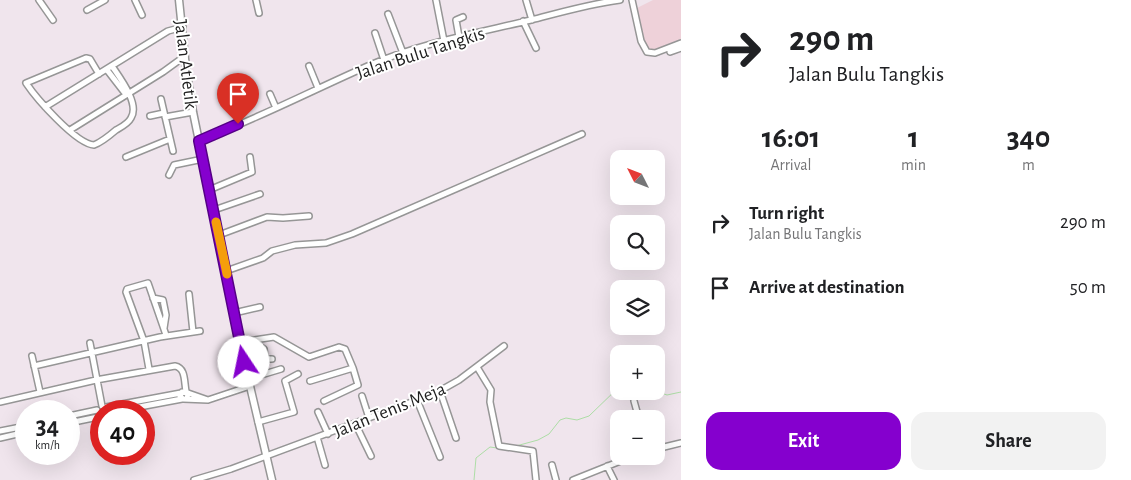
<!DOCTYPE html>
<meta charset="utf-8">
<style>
:root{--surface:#fff;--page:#f2f2f2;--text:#202124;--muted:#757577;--accent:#8500ce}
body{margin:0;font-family:"Alegreya Sans",sans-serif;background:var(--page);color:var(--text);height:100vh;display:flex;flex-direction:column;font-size:19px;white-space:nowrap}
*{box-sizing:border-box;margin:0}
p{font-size:16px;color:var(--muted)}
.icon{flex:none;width:28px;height:28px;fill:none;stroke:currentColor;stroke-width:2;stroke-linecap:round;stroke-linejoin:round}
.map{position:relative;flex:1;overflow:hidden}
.details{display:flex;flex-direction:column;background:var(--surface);width:450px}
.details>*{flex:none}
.guide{background:#fff;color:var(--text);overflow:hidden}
.needle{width:32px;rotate:312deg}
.fabs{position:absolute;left:610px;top:150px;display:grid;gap:10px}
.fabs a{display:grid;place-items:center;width:55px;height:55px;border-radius:10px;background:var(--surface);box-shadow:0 5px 20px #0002;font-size:25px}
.speed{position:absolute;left:15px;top:400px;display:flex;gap:10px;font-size:25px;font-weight:700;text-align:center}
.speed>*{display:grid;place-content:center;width:65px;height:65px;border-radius:50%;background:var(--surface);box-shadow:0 5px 20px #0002;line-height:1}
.speed small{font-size:12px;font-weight:400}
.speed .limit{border:8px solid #d22;background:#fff;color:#111}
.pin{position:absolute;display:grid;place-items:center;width:42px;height:42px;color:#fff;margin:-51px -21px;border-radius:50% 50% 50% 0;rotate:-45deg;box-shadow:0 0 5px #0007}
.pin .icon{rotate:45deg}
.me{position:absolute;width:55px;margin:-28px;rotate:349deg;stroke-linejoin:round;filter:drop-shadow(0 0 4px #0008)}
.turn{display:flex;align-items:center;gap:18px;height:105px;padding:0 25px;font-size:22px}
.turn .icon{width:65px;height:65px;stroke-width:2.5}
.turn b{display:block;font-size:35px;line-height:42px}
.eta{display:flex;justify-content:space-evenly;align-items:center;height:85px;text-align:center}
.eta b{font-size:30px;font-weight:700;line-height:35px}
.cta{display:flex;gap:10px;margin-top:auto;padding:10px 25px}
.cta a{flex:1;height:58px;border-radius:15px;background:var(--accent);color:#fff;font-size:20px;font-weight:700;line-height:58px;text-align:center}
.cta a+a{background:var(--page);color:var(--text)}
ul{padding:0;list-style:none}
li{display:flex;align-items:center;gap:15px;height:65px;padding:0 25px}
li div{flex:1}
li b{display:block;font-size:19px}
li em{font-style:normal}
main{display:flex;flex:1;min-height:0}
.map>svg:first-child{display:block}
.farmland{fill:#eed1d9}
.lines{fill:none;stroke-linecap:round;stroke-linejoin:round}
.stream{stroke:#addda6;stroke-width:1}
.minor-casing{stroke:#969696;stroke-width:8}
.tertiary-casing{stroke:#969696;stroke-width:9}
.minor{stroke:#fff;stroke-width:5}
.tertiary{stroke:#fff;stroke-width:6}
.route-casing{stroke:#560086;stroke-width:12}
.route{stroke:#8500ce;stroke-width:9}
.slow{stroke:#f59e0b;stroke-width:9}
.labels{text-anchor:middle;stroke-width:4;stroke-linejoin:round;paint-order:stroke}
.street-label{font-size:19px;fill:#1f1f1f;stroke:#fff}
</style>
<main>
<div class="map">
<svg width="681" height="480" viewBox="0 0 681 480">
<rect width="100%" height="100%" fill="#f0e5ed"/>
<path class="farmland" d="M653 0H681V39L651 52 646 47 637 8Z"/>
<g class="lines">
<path class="stream" d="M656 391 667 395 681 392
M516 446 538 440 549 434 560 420 566 418 577 420 589 416 619 387
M474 480 476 458 490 447 497 448"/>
<g class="minor-casing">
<path id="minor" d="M39 0 53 20
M135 0 142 15
M256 0 259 13
M436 0 444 41
M526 0 532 20
M632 0 641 41 647 52 655 53 681 43
M87 10 105 0
M388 14 403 53
M523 21 536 48
M375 33 384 60
M459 37 456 20 463 17
M670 52 681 48
M309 66 318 88
M107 70 124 92 127 94
M99 74 90 59 86 58 26 83C36 98 76 144 94 145 102 142 109 136 116 130 121 127 128 124 131 118 140 104 120 78 112 66
M270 94 276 108
M161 99 173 151
M45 107 168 31 183 27
M150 116 164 113
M165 117 193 112
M70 130 163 72 185 56
M199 141C257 119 313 90 370 65 421 43 477 33 531 20 562 12 589 4 620 0
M126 157 170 139
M169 175 174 165 203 159
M209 190 252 172 250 157
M214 210 260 194
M219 235 267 217 283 218 309 216
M226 271 263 258 272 251 295 245 326 243 352 234 582 134
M189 294 193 332
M153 298 163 300 166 315 164 328
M234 313 260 307
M241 342 274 337 309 357 339 347 345 349 353 368 310 381
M90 343 102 406
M242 352 261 347 264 349 265 359H272
M32 356 40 392
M34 366 160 337 200 331
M477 367 491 390 490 402 499 446 533 451 536 480
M149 369 144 341 126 292 127 289 148 283 166 335
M248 379 281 369
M440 391 456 438
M188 393 208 400
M362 396 369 418
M187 398 188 393 182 392 180 396 183 399 208 400 250 386
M417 400 440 457
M324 401 358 385 353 368
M634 401 639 419
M0 402 96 380 175 366C186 368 184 382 186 391
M106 407 181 393
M118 411 182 399
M318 412 328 434
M69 416 97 410
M258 422 294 412 285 381 298 374
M69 423 98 417
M355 423 371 456
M0 431 26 426
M144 436 151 434
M317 437 325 465
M0 438 26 432
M656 449 681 443
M552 465 556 480
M607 466 614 480
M194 480 231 469 436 393 459 380 504 346
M573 480 633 456"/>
</g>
<g class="tertiary-casing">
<path id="tertiary" d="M179 0 186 68 193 112 242 352 272 480"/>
</g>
<use href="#minor" class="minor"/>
<use href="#tertiary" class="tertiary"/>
</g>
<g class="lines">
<g class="route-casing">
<path id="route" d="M238 124 199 141 244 362"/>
</g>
<use href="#route" class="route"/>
<path class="slow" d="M216 222 227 274"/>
</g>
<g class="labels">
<g class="street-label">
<text transform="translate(420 52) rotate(-18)" y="7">Jalan Bulu Tangkis</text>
<text transform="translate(187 64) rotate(83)" y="7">Jalan Atletik</text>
<text transform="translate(389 409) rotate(-22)" y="7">Jalan Tenis Meja</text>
</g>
</g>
</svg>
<div class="fabs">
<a><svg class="needle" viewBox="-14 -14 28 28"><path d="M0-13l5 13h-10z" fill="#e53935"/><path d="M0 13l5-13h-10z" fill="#757577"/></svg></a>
<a><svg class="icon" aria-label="search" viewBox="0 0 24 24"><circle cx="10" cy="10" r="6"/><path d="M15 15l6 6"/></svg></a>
<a><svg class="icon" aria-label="layers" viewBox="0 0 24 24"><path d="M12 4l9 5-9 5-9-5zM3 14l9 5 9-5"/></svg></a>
<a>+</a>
<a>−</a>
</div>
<div class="speed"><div>34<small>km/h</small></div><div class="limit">40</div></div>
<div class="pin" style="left:238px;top:124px;background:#d93025"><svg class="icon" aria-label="arrive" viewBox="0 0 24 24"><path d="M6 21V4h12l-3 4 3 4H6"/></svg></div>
<svg class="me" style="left:244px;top:362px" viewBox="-20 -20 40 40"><circle r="19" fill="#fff"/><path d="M0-13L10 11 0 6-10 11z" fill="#8500ce"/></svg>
</div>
<section class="details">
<div class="guide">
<div class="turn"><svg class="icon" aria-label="right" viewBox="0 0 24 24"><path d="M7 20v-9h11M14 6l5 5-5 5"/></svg><div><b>290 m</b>Jalan Bulu Tangkis</div></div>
</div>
<div class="eta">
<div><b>16:01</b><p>Arrival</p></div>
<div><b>1</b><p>min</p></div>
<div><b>340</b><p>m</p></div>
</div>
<ul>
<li><svg class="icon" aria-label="right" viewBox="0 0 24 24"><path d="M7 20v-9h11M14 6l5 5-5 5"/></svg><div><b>Turn right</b><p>Jalan Bulu Tangkis</p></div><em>290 m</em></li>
<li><svg class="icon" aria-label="arrive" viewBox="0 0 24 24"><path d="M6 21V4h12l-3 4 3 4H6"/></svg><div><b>Arrive at destination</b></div><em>50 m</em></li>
</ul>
<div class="cta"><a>Exit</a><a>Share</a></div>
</section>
</main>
